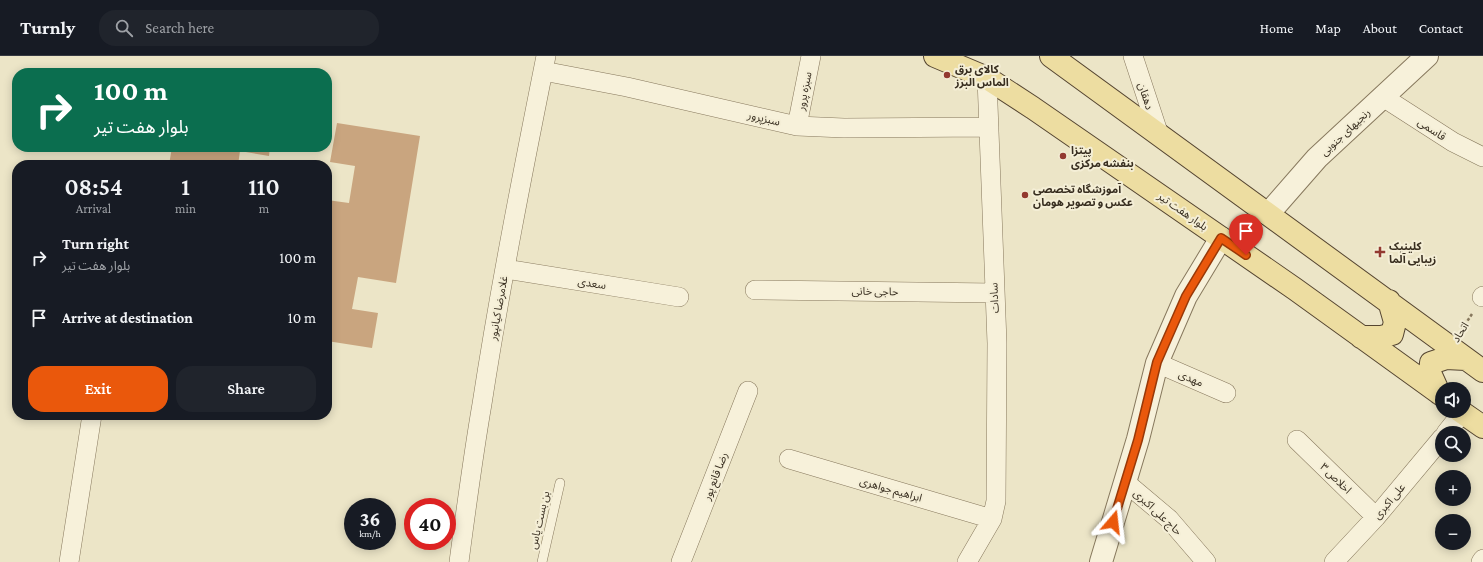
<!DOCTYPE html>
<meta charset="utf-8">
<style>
:root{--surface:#171b24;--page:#20242c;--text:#f1f3f6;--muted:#9ea1a6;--line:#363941;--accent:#ea580c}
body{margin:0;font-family:"Crimson Pro","Noto Sans Arabic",serif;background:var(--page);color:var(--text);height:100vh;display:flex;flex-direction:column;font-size:15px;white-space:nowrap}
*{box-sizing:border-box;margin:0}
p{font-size:13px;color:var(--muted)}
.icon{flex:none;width:22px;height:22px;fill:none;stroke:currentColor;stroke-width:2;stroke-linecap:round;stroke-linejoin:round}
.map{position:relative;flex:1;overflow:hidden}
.drawer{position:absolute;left:12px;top:104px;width:320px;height:260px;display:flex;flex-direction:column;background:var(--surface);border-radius:16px;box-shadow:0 2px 10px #0003}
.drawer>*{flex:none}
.guide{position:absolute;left:12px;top:12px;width:320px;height:84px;border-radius:16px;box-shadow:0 2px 10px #0003;background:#0b6e4f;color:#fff;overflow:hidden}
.buttons{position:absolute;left:1435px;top:326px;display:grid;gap:8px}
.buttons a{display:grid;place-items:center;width:36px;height:36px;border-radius:50%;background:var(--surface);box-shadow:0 2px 10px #0003;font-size:20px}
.speed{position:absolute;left:344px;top:442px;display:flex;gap:8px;font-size:20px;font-weight:700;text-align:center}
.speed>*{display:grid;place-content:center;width:52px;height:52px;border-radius:50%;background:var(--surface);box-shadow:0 2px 10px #0003;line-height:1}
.speed small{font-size:10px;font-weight:400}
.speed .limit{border:6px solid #d22;background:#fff;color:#111}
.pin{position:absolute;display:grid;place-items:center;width:34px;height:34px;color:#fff;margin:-41px -17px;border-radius:50% 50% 50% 0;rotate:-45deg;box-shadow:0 0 4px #0007}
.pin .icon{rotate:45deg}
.me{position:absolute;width:44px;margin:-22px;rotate:17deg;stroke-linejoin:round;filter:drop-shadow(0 0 3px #0008)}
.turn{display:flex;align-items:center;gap:14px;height:84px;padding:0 16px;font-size:18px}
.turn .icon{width:52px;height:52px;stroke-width:2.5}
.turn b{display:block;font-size:28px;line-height:34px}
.eta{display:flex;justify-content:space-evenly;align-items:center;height:68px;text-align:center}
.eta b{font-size:24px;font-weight:600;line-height:28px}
.button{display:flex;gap:8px;margin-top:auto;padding:8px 16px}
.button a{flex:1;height:46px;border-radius:16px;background:var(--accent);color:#fff;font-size:16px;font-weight:600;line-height:46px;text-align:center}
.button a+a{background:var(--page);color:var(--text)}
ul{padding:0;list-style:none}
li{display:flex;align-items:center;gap:12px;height:60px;padding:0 16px}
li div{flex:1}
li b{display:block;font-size:15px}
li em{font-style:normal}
header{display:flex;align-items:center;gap:24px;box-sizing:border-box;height:56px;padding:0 20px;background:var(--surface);border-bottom:1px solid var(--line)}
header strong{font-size:19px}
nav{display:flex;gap:22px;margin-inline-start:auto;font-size:14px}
.search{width:280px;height:36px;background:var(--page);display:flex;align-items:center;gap:10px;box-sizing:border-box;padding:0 14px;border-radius:16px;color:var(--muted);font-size:15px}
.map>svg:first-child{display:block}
.building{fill:#c9a57f}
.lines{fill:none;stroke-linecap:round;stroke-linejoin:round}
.service-casing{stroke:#87785d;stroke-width:10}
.minor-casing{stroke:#87785d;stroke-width:20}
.tertiary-casing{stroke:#87785d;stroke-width:24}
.primary-casing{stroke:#554531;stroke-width:24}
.path{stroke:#87785d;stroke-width:2.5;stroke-dasharray:3 2;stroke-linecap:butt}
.service{stroke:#f7f1da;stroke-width:9}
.minor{stroke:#f7f1da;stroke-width:19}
.tertiary{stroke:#f7f1da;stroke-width:22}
.primary{stroke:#eddda1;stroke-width:22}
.route-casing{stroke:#983908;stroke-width:10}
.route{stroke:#ea580c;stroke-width:7}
.poi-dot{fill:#933930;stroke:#f4eed6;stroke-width:1.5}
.labels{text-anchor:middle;stroke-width:4;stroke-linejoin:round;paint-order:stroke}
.poi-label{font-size:11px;font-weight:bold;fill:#382e20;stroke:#f4eed6;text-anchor:start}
.street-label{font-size:11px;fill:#382e20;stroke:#f4eed6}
</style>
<header>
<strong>Turnly</strong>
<div class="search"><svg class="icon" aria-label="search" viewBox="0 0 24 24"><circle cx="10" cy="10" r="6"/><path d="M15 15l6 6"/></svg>Search here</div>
<nav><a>Home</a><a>Map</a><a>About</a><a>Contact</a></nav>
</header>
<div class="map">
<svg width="1483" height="506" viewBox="0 0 1483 506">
<rect width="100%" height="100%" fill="#ece5c7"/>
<path class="building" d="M337 67 420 80 396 227 358 221 352 253 378 257 372 292 327 285V144L349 147 355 110 330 106Z
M172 91H270L269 100 240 95 238 109H169Z"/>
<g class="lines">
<g class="service-casing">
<path id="service" d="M542 506 560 427"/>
</g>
<g class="minor-casing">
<path id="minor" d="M1133 0 1159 79
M543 15 627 31 797 70 844 72 989 71
M1383 41 1453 86 1483 101
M797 70 811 0
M505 213 679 241
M755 234 994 237
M1482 241 1483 240
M1157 307 1226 337
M1446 377 1462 357
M1297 384 1376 461
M789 403 992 463
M1125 426 1169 463 1206 506
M69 506 92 359
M459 506C466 453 473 400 482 348 500 231 523 115 546 0
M681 506 748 335
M967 506 992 463 996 445 997 287 987 22
M1334 506 1376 461 1442 382
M1481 506 1483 503"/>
</g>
<g class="tertiary-casing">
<path id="tertiary" d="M1268 158 1317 102 1427 0
M1101 506 1138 383 1157 307 1186 240 1221 182"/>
</g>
<g class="primary-casing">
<path id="primary" d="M935 0 987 22 1033 52 1295 233 1442 339
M1051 0 1483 315
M1361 281H1381L1392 278 1395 266 1389 245
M1439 337 1430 317 1431 307 1446 302 1466 303
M1460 355 1483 371"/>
</g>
<path class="path" d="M1462 273 1472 258"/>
<use href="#service" class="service"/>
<use href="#minor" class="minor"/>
<use href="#tertiary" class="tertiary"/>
<use href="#primary" class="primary"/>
</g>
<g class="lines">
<g class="route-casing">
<path id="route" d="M1113 466 1138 384 1157 306 1186 240 1221 182 1246 199"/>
</g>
<use href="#route" class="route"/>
</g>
<g class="poi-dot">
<circle cx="947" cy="19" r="4"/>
<circle cx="1063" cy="100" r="4"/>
<circle cx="1025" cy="139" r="4"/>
<path d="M1378 190h4v4h4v4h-4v4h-4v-4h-4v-4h4z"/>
</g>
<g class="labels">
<g class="poi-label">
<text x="955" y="17">کالای برق<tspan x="955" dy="13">الماس البرز</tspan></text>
<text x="1071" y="98">پیتزا<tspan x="1071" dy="13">بنفشه مرکزی</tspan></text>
<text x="1033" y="137">آموزشگاه تخصصی<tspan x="1033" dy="13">عکس و تصویر هومان</tspan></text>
<text x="1389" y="194">کلینیک<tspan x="1389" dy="13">زیبایی آلما</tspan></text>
</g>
<g class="street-label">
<text transform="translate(804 35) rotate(-79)" y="4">سبزه پرور</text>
<text transform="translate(1146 40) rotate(72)" y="4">دهقان</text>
<text transform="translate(764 62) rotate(13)" y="4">سبزپرور</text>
<text transform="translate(1432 73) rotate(33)" y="4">قاسمی</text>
<text transform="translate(1345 76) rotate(-43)" y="4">رنجیهای جنوبی</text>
<text transform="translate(1183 155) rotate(35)" y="4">بلوار هفت تیر</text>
<text transform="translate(592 227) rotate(9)" y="4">سعدی</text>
<text transform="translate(875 235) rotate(1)" y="4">حاجی خانی</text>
<text transform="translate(994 242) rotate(-93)" y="4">سادات</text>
<text transform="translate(498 252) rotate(-80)" y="4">غلامرضا کیانپور</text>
<text transform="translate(1460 276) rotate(-58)" y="4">اتحاد</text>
<text transform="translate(1191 322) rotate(23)" y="4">مهدی</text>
<text transform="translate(715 420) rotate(-69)" y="4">رضا قانع پور</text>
<text transform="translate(1336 422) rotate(44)" y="4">اخلاص ۳</text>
<text transform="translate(891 433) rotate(16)" y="4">ابراهیم جواهری</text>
<text transform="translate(1389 445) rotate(-50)" y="4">علی اکبری</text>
<text transform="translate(1158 456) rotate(43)" y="4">حاج علی اکبری</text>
<text transform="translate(539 464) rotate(-77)" y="4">بن بست یاس</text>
</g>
</g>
</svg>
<div class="buttons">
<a><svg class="icon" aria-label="sound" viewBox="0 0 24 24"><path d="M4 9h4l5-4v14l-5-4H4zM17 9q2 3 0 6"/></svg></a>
<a><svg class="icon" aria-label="search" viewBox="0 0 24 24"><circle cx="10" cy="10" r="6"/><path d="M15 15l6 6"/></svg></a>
<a>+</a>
<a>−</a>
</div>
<div class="speed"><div>36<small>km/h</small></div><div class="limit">40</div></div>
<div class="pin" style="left:1246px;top:199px;background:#d93025"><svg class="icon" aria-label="arrive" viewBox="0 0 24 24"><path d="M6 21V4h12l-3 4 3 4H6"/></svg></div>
<svg class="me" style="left:1113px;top:466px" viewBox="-20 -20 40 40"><path d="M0-17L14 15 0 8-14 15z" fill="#ea580c" stroke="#fff" stroke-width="4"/></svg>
<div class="guide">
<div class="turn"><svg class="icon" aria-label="right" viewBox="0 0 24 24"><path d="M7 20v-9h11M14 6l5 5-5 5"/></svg><div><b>100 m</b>بلوار هفت تیر</div></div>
</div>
<section class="drawer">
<div class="eta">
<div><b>08:54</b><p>Arrival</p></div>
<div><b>1</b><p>min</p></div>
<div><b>110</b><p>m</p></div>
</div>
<ul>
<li><svg class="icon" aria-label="right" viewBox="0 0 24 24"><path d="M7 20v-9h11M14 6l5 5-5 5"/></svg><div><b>Turn right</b><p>بلوار هفت تیر</p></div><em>100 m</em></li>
<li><svg class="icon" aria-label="arrive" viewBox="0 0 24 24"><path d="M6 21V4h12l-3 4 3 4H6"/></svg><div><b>Arrive at destination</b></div><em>10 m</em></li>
</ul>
<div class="button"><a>Exit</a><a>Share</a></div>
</section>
</div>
